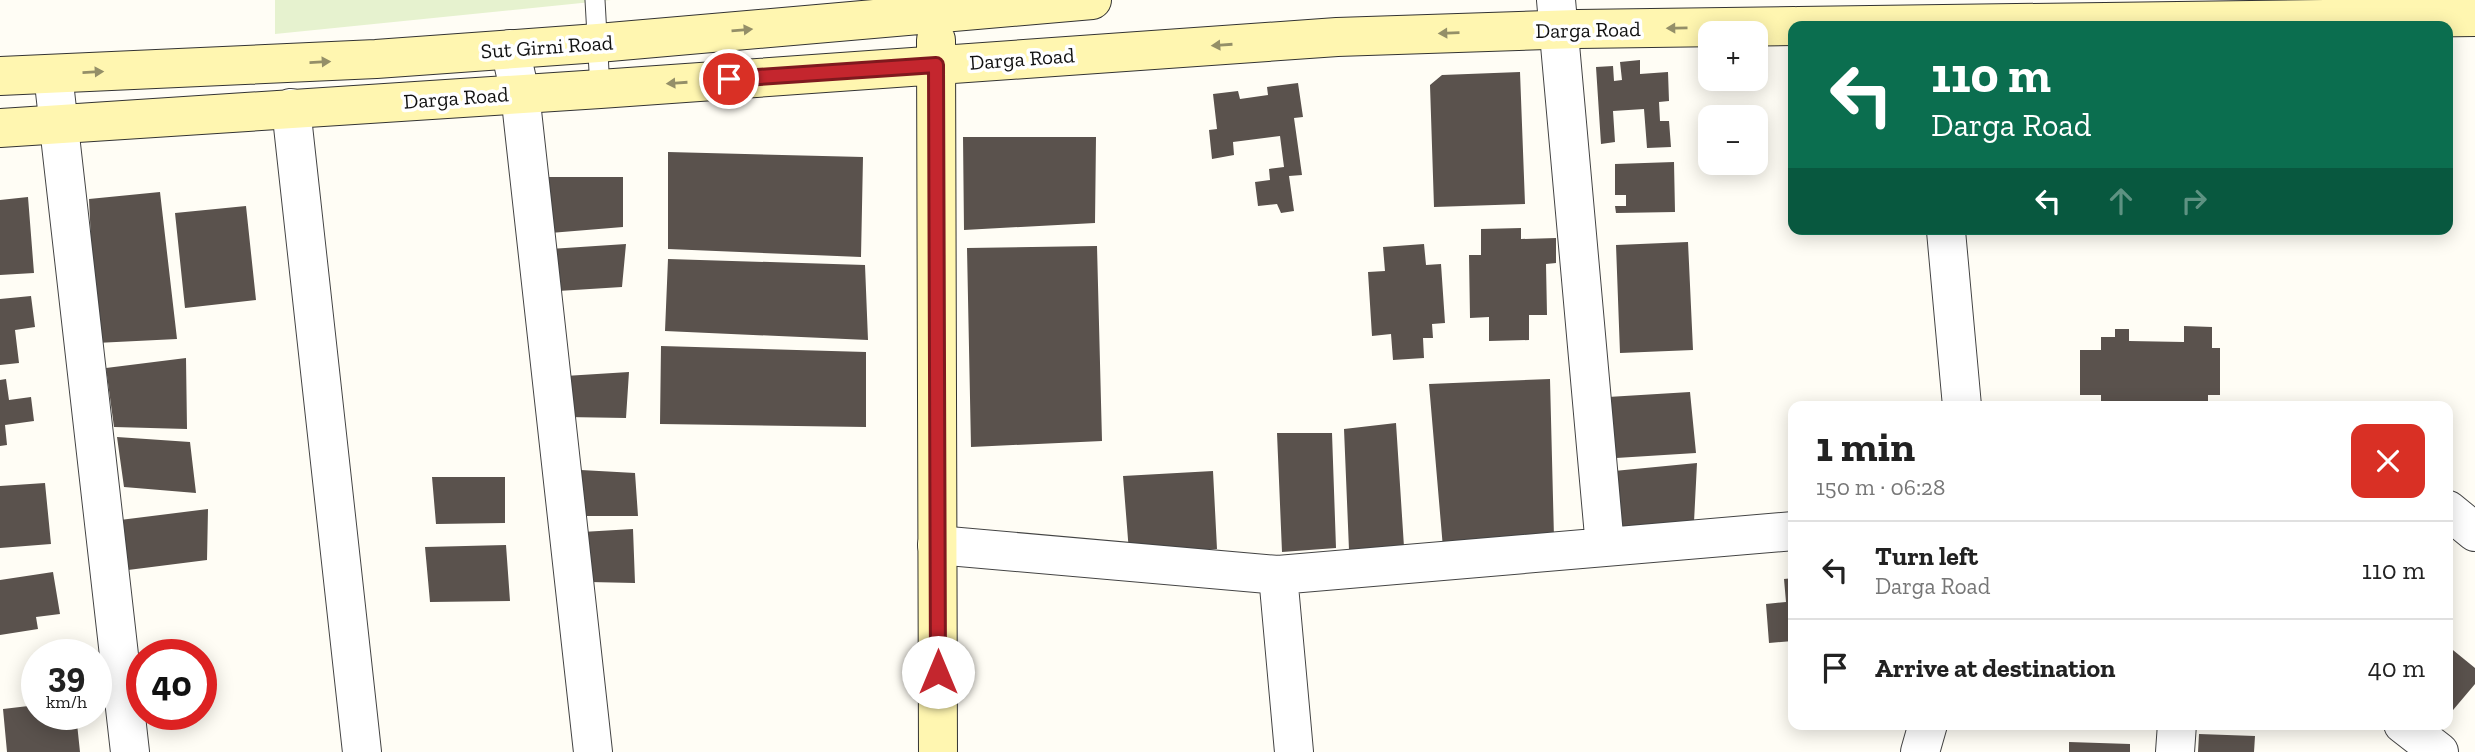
<!DOCTYPE html>
<meta charset="utf-8">
<style>
:root{--surface:#fff;--page:#f2f2f2;--text:#222;--muted:#767676;--line:#e0e0e0}
body{margin:0;font-family:"Zilla Slab",serif;background:var(--page);color:var(--text);height:100vh;display:flex;flex-direction:column;font-size:26px;white-space:nowrap}
*{box-sizing:border-box;margin:0}
p{font-size:23px;color:var(--muted)}
.icon{flex:none;width:38px;height:38px;fill:none;stroke:currentColor;stroke-width:2;stroke-linecap:round;stroke-linejoin:round}
.map{position:relative;flex:1;overflow:hidden}
.drawer{position:absolute;left:1788px;top:401px;width:665px;height:329px;display:flex;flex-direction:column;background:var(--surface);border-radius:14px;box-shadow:0 4px 18px #0003}
.drawer>*{flex:none}
.banner{position:absolute;left:1788px;top:21px;width:665px;height:214px;border-radius:14px;box-shadow:0 4px 18px #0003;background:#0b6e4f;color:#fff;overflow:hidden}
.fabs{position:absolute;left:1698px;top:21px;display:grid;gap:14px}
.fabs a{display:grid;place-items:center;width:70px;height:70px;border-radius:14px;background:var(--surface);box-shadow:0 4px 18px #0003;font-size:35px}
.speed{position:absolute;left:21px;top:639px;display:flex;gap:14px;font-size:35px;font-weight:700;text-align:center}
.speed>*{display:grid;place-content:center;width:91px;height:91px;border-radius:50%;background:var(--surface);box-shadow:0 4px 18px #0003;line-height:1}
.speed small{font-size:18px;font-weight:400}
.speed .limit{border:10px solid #d22;background:#fff;color:#111}
.pin{position:absolute;display:grid;place-items:center;width:60px;height:60px;color:#fff;margin:-30px;border:4px solid #fff;border-radius:50%;box-shadow:0 2px 7px #0007}
.me{position:absolute;width:77px;margin:-38px;rotate:0deg;stroke-linejoin:round;filter:drop-shadow(0 0 5px #0008)}
.turn{display:flex;align-items:center;gap:24px;height:147px;padding:0 28px;font-size:32px}
.turn .icon{width:91px;height:91px;stroke-width:2.5}
.turn b{display:block;font-size:49px;line-height:60px}
.lanes{display:flex;align-items:center;height:66px;padding:0 28px;background:#0003;justify-content:center;gap:35px;direction:ltr}
.lanes .off{opacity:.35}
.round{display:grid;place-items:center;flex:none;width:74px;height:74px;border-radius:14px;background:var(--page)}
.overview{display:flex;align-items:center;justify-content:space-between;height:119px;padding:0 28px}
h1{font-size:42px;font-weight:800;line-height:52px}
ul{padding:0;list-style:none}
li{display:flex;align-items:center;gap:21px;height:98px;padding:0 28px;border-top:2px solid var(--line)}
li div{flex:1}
li b{display:block;font-size:26px}
li em{font-style:normal}
.map>svg:first-child{display:block}
.pitch{fill:#e6f2cf}
.building{fill:#5a524d}
.lines{fill:none;stroke-linecap:round;stroke-linejoin:round}
.lane-casing{stroke:#444;stroke-width:21}
.street-casing{stroke:#444;stroke-width:40}
.secondary-casing{stroke:#333;stroke-width:40}
.lane{stroke:#fff;stroke-width:19}
.street{stroke:#fff;stroke-width:38}
.secondary{stroke:#fff6b0;stroke-width:38}
.oneway{fill:#948f68}
.route-casing{stroke:#7f191e;stroke-width:18}
.route{stroke:#c4262e;stroke-width:12}
.labels{text-anchor:middle;stroke-width:7;stroke-linejoin:round;paint-order:stroke}
.street-label{font-size:21px;fill:#111;stroke:#fff}
</style>
<div class="map">
<svg width="2475" height="752" viewBox="0 0 2475 752">
<rect width="100%" height="100%" fill="#fffdf5"/>
<path class="pitch" d="M275 0H611L275 34Z"/>
<path class="building" d="M1640 60V74L1668 72 1669 101 1659 102 1660 121H1669L1671 147 1647 148 1644 109 1613 111 1615 142 1601 144 1596 67 1613 66 1614 81 1622 80 1620 62Z
M1520 72 1525 204 1434 207 1430 85 1442 75Z
M1298 83 1303 117 1294 118 1302 175 1289 176 1294 211 1281 213 1277 204 1258 206 1255 182 1270 180 1269 169 1284 167 1280 136 1233 142 1234 155 1212 159 1209 130 1217 129 1213 94 1238 91 1240 99 1268 95 1267 87Z
M963 137H1096L1095 223 964 230Z
M668 152 863 157 861 257 668 249Z
M1674 162 1675 212 1616 213 1615 206H1626V195H1615V164Z
M538 177H623V227L550 233Z
M160 192 177 339 96 343 89 199Z
M28 197 34 273 0 275V200Z
M246 206 256 300 185 308 175 213Z
M1521 228V239L1556 238V263L1546 264 1547 315H1529V340L1489 341V317L1470 318 1469 255H1481V229Z
M1688 242 1693 350 1620 353 1616 245Z
M626 244 622 287 558 291 550 249Z
M1424 244 1426 265 1441 264 1445 323 1432 324 1433 338H1423L1424 358 1393 360 1391 334 1372 336 1368 272 1385 271 1383 247Z
M1097 246 1102 441 971 447 967 248Z
M668 259 865 265 868 340 665 331Z
M31 296 35 327 15 330 19 363 0 365V299Z
M2184 326 2212 327V348H2220V395H2208V406H2179V402L2121 401V406H2101V395H2080V350H2101V337H2115V329H2129V341L2184 342Z
M661 346 866 352V427L660 424Z
M186 358 187 429 114 427 106 368Z
M629 372 626 418 566 417 565 376Z
M6 379 9 400 31 397 34 421 5 425 7 445 0 446V380Z
M1550 379 1554 538 1443 548 1429 384Z
M1690 392 1696 453 1616 458 1608 397Z
M1396 423 1404 547 1349 550 1344 429Z
M1277 433H1332L1336 548 1282 552Z
M117 437 190 442 196 493 124 487Z
M1697 463 1694 522 1620 527 1614 471Z
M581 470 635 473 638 516H582Z
M1213 471 1217 549 1129 552 1123 476Z
M432 477H505V523L436 524Z
M45 483 51 544 0 548V486Z
M208 509 207 560 128 570 120 520Z
M633 529 635 583 590 582 582 532Z
M506 545 510 601 430 602 425 547Z
M53 572 60 614 36 617 38 629 0 635V580Z
M1794 578 1793 641 1769 643 1766 604 1786 602 1784 579Z
M2448 646 2475 668V684L2448 716Z
M37 705V714H76L80 752H7L3 709Z
M2199 734 2255 736 2254 752H2198Z
M2069 742 2130 744V752H2069Z"/>
<g class="lines">
<g class="lane-casing">
<path id="lane" d="M595 0 600 89"/>
</g>
<g class="street-casing">
<path id="street" d="M1556 0 1605 547
M510 49 520 93 593 752
M53 74 130 752
M291 108 362 752
M1946 231 1962 406
M2448 510 2475 532
M937 545 1278 575 1794 531
M1278 575 1294 752
M2403 724 2439 752
M1920 752 1928 724
M2175 752 2177 724"/>
</g>
<g class="secondary-casing">
<path id="secondary" d="M1798 26 2475 17
M936 40 938 752
M0 76 376 59 598 43 1092 0
M0 128 600 89 1337 37 1578 29 1794 26"/>
</g>
<use href="#lane" class="lane"/>
<use href="#street" class="street"/>
<use href="#secondary" class="secondary"/>
</g>
<defs><path id="oneway-solid" d="M-6-.8H1V-3.2L6.5 0L1 3.2V.8H-6Z" transform="scale(1.75)"/></defs>
<g class="oneway">
<use href="#oneway-solid" transform="translate(1677 28) rotate(179)"/>
<use href="#oneway-solid" transform="translate(742 30) rotate(-5)"/>
<use href="#oneway-solid" transform="translate(1449 33) rotate(178)"/>
<use href="#oneway-solid" transform="translate(1222 45) rotate(176)"/>
<use href="#oneway-solid" transform="translate(320 62) rotate(-3)"/>
<use href="#oneway-solid" transform="translate(93 72) rotate(-3)"/>
<use href="#oneway-solid" transform="translate(677 83) rotate(176)"/>
</g>
<g class="lines">
<g class="route-casing">
<path id="route" d="M729 79 936 65 938 672"/>
</g>
<use href="#route" class="route"/>
</g>
<g class="labels">
<g class="street-label">
<text transform="translate(1588 30) rotate(-1)" y="7">Darga Road</text>
<text transform="translate(547 47) rotate(-4)" y="7">Sut Girni Road</text>
<text transform="translate(1022 59) rotate(-4)" y="7">Darga Road</text>
<text transform="translate(456 98) rotate(-4)" y="7">Darga Road</text>
</g>
</g>
</svg>
<div class="fabs">
<a>+</a>
<a>−</a>
</div>
<div class="speed"><div>39<small>km/h</small></div><div class="limit">40</div></div>
<div class="pin" style="left:729px;top:79px;background:#d93025"><svg class="icon" aria-label="arrive" viewBox="0 0 24 24"><path d="M6 21V4h12l-3 4 3 4H6"/></svg></div>
<svg class="me" style="left:938px;top:672px" viewBox="-20 -20 40 40"><circle r="19" fill="#fff"/><path d="M0-13L10 11 0 6-10 11z" fill="#c4262e"/></svg>
<div class="banner">
<div class="turn"><svg class="icon" aria-label="left" viewBox="0 0 24 24"><path d="M17 20v-9H6M10 6l-5 5 5 5"/></svg><div><b>110 m</b>Darga Road</div></div>
<div class="lanes"><svg class="icon" aria-label="left" viewBox="0 0 24 24"><path d="M17 20v-9H6M10 6l-5 5 5 5"/></svg><svg class="icon off" aria-label="ahead" viewBox="0 0 24 24"><path d="M12 20V5M6 11l6-6 6 6"/></svg><svg class="icon off" aria-label="right" viewBox="0 0 24 24"><path d="M7 20v-9h11M14 6l5 5-5 5"/></svg></div>
</div>
<section class="drawer">
<div class="overview"><div><h1>1 min</h1><p>150 m · 06:28</p></div><a class="round" style="background:#d93025;color:#fff"><svg class="icon" aria-label="close" viewBox="0 0 24 24"><path d="M6 6l12 12M18 6L6 18"/></svg></a></div>
<ul>
<li><svg class="icon" aria-label="left" viewBox="0 0 24 24"><path d="M17 20v-9H6M10 6l-5 5 5 5"/></svg><div><b>Turn left</b><p>Darga Road</p></div><em>110 m</em></li>
<li><svg class="icon" aria-label="arrive" viewBox="0 0 24 24"><path d="M6 21V4h12l-3 4 3 4H6"/></svg><div><b>Arrive at destination</b></div><em>40 m</em></li>
</ul>
</section>
</div>
